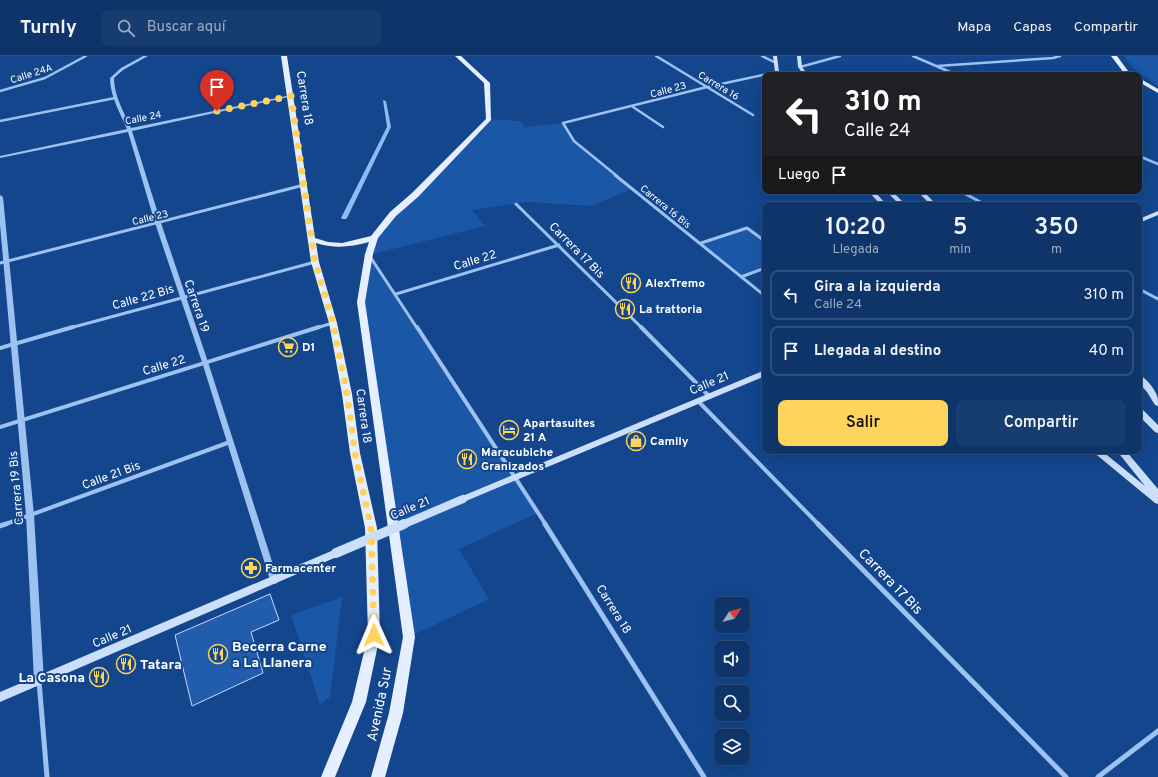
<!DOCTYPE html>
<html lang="es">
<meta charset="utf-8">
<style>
:root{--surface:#0e346a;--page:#173c70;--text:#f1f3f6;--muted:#9baac1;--line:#2e4f7e;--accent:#ffd45c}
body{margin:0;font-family:Overpass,sans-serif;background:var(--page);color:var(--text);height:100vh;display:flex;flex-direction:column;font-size:15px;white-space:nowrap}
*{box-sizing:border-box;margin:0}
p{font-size:13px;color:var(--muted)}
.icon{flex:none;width:22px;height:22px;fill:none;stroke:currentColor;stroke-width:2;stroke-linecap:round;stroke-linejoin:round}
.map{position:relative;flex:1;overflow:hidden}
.panel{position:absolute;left:762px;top:146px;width:380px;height:252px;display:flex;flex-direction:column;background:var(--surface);border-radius:8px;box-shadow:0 4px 16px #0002,0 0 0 1px var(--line)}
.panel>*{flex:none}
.banner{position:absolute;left:762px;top:16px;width:380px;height:122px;border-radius:8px;box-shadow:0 4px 16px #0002,0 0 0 1px var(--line);background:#202124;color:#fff;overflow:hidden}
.needle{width:26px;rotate:54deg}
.controls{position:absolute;left:714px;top:541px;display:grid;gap:8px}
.controls a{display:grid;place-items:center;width:36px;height:36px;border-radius:8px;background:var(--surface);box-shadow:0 4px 16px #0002,0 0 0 1px var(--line);font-size:20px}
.pin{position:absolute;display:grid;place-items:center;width:34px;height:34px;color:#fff;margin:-41px -17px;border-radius:50% 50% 50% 0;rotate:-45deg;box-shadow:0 0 4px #0007}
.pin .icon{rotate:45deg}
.me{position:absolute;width:44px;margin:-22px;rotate:359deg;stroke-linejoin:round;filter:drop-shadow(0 0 3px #0008)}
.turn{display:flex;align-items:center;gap:14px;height:84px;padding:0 16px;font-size:18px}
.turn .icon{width:52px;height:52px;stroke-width:2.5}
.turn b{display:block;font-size:28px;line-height:34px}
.then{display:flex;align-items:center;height:38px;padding:0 16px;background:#0003;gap:8px;font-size:15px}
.eta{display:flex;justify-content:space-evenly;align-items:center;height:68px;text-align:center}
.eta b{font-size:24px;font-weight:600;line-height:28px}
.cta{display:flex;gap:8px;margin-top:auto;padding:8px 16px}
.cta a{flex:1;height:46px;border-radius:8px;background:var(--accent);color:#111;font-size:16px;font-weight:600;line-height:46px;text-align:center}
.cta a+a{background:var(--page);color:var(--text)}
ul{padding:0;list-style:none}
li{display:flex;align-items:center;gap:12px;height:50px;margin:0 8px 6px;padding:0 8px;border:2px solid var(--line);border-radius:8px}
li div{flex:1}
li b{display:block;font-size:15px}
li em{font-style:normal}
header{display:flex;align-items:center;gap:24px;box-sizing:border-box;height:56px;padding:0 20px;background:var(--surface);border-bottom:1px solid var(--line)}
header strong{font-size:19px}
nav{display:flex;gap:22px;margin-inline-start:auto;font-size:14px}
.search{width:280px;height:36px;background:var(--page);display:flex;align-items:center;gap:10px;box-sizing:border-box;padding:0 14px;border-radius:8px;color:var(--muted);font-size:15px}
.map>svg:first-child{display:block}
.green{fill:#1b57a7}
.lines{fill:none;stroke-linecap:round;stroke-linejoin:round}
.stream{fill:#8ebbf4;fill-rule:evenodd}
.building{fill:#215cad;stroke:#c3dcfc}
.minor-far3{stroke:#9dc1f1;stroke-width:2.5}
.minor-far2{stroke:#9dc1f1;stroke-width:3}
.minor-far1{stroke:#9dc1f1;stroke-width:4}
.minor{stroke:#9dc1f1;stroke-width:5}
.tertiary{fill:#9dc1f1;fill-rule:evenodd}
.secondary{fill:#cbdffb;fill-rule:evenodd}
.primary{fill:#e6efff;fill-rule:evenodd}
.secondary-bridge-far1{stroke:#cbdffb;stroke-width:8}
.secondary-bridge{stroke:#cbdffb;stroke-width:10}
.route{stroke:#ffd45c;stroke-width:7;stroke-dasharray:0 12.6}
.labels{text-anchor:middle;stroke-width:4;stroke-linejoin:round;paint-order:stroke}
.far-street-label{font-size:10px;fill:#fff;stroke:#13468d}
.street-label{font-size:12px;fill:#fff;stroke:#13468d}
.poi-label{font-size:12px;font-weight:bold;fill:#fff;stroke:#13468d;text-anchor:start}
.near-street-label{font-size:14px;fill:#fff;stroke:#13468d}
.near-poi-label{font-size:14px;font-weight:bold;fill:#fff;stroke:#13468d;text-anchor:start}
</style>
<header>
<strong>Turnly</strong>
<div class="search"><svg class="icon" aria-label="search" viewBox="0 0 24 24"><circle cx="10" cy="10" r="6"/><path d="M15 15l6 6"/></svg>Buscar aquí</div>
<nav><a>Mapa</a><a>Capas</a><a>Compartir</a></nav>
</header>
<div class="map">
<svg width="1158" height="721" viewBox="0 0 1158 721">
<rect width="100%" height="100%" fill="#13468d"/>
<path class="green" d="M1124 0H1158V30L1133 12Z
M489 63 520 65 525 71 563 67 574 85 632 133 591 150 528 146 472 154 485 170 369 199 516 422 537 457 459 493 489 543 409 581 362 246 369 198 374 182 393 158 415 139Z
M747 172 765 185V212L741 221 701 187Z
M342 541 330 641 320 648 291 559Z"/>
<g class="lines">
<path class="stream" d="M383 44 386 45 391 71 347 162 346 163H342L341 162 387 71Z"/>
</g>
<path class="building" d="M270 538 279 564 251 576 263 617 192 650 175 579Z"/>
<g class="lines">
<path class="minor-far3" d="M656 0 753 59
M762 0 776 7
M913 0 957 19
M937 10 1053 2 1060 0
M800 11 840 0
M1116 19 1126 16
M0 35 45 22 86 0
M633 51 663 71
M0 65 115 42
M1139 100 1158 108
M617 120 574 85 563 67 707 31 777 16"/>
<path class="minor-far2" d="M615 119 765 240
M960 135 986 149
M516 148 642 272
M701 187 747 172 765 185
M369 199 417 272
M0 207 304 129
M741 221 765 212
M1139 233 1158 243
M396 238 559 189
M70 272 315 206
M316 272 333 267"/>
<path class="minor-far1" d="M417 271 546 469
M641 271 709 340
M0 292 73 271
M698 345 819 469
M0 371 319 271
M3 469 230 386"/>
<path class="minor" d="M545 468 704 721
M818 468 1066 721
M0 470 6 468
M39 625 47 721
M1098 721 1158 675"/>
<path class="tertiary" d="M143 0H148L123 14 114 22C114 40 124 56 131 72L291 39 293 40 132 75 161 167 208 306 278 524 277 527 274 528 271 527 270 524 202 306 155 167 128 76 0 102V100L127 73C120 57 110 40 110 22L121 12Z
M0 139 3 141 34 459 44 625 42 628 39 629 36 628 34 625 26 459 0 169Z"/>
<path class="secondary" d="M773 0H777L779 16 782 19H777L775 16Z
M797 0H801L802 11 808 19H804L798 11Z
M868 135H874L887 149H881Z
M886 135H892L906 149H900Z
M917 135H923L937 149H931Z
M1158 155V159L1139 167V163Z
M765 314V320L466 445 463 446 460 445 459 443 460 441Z
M1139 319C1146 322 1155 333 1157 340 1158 342 1158 346 1158 350L1155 349 1147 336 1139 327Z
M1139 352 1142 353 1158 369V377L1155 376 1139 360Z
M1092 395H1102L1145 430 1117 395H1126L1158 433V448L1155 447Z
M336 493 339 494 341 497 339 500 0 646V636Z"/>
<path class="primary" d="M281 0H287L315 182 328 186 342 187 371 180 390 156 412 137 486 63 484 27 455 0H461L490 27 491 64 418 141 396 160 378 182 373 198 365 246 415 581 403 657 385 721H371L389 657 403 581 357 246 365 198 369 186C350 191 335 193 316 187L319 206 337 267 352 338 360 397 377 472 380 579 366 646 335 721H321L352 646 368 579 365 472 350 397 342 338 329 267 311 206Z
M1111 0H1117L1128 15 1134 19H1127L1124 17Z
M1139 22 1158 33V37L1139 26Z"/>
<path class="secondary-bridge-far1" d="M402 469 463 443"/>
<path class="secondary-bridge" d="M336 497 404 468"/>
</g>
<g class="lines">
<path class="route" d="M217 55 291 40 315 206 333 267 347 338 355 397 371 472 374 579"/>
</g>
<defs>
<g id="restaurant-ring" transform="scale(1)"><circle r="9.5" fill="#13468d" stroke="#ffd45c" stroke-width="1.5"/><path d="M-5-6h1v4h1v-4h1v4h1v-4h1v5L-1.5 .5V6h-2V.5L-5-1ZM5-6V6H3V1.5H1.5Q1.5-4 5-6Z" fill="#ffd45c"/></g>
<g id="supermarket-ring" transform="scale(1)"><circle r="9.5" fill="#13468d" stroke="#ffd45c" stroke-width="1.5"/><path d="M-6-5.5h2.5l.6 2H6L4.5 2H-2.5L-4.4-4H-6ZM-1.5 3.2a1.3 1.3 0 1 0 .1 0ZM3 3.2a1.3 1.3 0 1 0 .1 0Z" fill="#ffd45c"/></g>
<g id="hotel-ring" transform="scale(1)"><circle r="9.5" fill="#13468d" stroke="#ffd45c" stroke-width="1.5"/><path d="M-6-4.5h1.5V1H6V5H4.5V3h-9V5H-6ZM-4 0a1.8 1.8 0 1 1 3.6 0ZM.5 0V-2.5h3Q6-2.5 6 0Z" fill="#ffd45c"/></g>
<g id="shop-ring" transform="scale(1)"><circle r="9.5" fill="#13468d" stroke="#ffd45c" stroke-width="1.5"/><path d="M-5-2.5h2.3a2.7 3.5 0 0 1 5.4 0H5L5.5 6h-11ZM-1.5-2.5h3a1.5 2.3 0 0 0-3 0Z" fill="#ffd45c"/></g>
<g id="pharmacy-ring" transform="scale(1)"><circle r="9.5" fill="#13468d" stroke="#ffd45c" stroke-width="1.5"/><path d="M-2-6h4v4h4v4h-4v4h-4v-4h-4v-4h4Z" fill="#ffd45c"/></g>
</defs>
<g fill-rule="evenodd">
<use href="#restaurant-ring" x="631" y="227"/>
<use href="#restaurant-ring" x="625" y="253"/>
<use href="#supermarket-ring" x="288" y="291"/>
<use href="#hotel-ring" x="509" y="374"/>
<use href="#shop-ring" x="636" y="385"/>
<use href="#restaurant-ring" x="467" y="403"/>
<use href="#pharmacy-ring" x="251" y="512"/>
<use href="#restaurant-ring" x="218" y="598"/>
<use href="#restaurant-ring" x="126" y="608"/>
<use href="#restaurant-ring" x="99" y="621"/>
</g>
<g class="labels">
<g class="far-street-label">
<text transform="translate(31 17) rotate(-18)" y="4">Calle 24A</text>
<text transform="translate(719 29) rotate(31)" y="4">Carrera 16</text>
<text transform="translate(668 33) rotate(-15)" y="4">Calle 23</text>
<text transform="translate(143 61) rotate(-11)" y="4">Calle 24</text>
<text transform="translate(666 150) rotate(39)" y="4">Carrera 16 Bis</text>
<text transform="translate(150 161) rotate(-14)" y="4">Calle 23</text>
</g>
<g class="street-label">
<text transform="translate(305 42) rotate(81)" y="4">Carrera 18</text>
<text transform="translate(577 194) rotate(45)" y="4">Carrera 17 Bis</text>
<text transform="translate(475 204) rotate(-17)" y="4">Calle 22</text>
<text transform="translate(143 241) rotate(-16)" y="4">Calle 22 Bis</text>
<text transform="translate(197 250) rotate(71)" y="4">Carrera 19</text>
<text transform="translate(164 309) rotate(-17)" y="4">Calle 22</text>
<text transform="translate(709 327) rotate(-23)" y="4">Calle 21</text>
<text transform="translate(364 360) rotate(82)" y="4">Carrera 18</text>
<text transform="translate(111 419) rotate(-20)" y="4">Calle 21 Bis</text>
<text transform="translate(16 432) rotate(-95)" y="4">Carrera 19 Bis</text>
<text transform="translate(410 452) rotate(-23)" y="4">Calle 21</text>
<text transform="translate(614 553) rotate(58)" y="4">Carrera 18</text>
<text transform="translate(112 580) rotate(-23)" y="4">Calle 21</text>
</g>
<g class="poi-label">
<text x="645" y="231">AlexTremo</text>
<text x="639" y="257">La trattoria</text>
<text x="302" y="295">D1</text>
<text x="523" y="371">Apartasuites<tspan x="523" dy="14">21 A</tspan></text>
<text x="650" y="389">Camily</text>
<text x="481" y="400">Maracubiche<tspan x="481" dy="14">Granizados</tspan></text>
<text x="265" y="516">Farmacenter</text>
</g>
<g class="near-street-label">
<text transform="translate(891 525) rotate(46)" y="5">Carrera 17 Bis</text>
<text transform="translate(379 648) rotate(-78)" y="5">Avenida Sur</text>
</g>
<g class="near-poi-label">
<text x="232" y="595">Becerra Carne<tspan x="232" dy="16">a La Llanera</tspan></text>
<text x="140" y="613">Tatara</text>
<text x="85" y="626" text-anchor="end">La Casona</text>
</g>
</g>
</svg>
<div class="controls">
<a><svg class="needle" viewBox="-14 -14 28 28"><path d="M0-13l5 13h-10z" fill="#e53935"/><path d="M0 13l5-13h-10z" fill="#9baac1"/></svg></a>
<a><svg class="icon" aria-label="sound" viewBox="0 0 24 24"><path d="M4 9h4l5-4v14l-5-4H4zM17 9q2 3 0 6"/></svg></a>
<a><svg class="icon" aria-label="search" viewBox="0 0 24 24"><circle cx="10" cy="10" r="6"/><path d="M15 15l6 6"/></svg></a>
<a><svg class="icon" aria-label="layers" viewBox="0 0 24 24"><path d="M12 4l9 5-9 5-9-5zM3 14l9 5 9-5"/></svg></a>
</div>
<div class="pin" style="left:217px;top:55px;background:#d93025"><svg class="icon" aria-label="arrive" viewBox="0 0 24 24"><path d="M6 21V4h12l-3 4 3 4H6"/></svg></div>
<svg class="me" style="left:374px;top:579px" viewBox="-20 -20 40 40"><path d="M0-17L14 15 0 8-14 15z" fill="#ffd45c" stroke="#fff" stroke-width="4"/></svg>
<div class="banner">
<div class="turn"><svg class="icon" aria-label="left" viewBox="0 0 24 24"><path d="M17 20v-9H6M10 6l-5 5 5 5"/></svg><div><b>310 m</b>Calle 24</div></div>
<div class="then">Luego<svg class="icon" aria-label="arrive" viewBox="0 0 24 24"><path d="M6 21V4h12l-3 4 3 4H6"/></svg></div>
</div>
<section class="panel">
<div class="eta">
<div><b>10:20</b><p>Llegada</p></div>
<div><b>5</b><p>min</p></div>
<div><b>350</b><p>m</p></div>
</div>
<ul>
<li><svg class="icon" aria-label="left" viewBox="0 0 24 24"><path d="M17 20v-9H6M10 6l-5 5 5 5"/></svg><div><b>Gira a la izquierda</b><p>Calle 24</p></div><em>310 m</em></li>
<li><svg class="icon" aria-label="arrive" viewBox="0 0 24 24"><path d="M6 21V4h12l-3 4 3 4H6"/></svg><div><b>Llegada al destino</b></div><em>40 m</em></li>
</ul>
<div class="cta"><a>Salir</a><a>Compartir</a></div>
</section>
</div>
